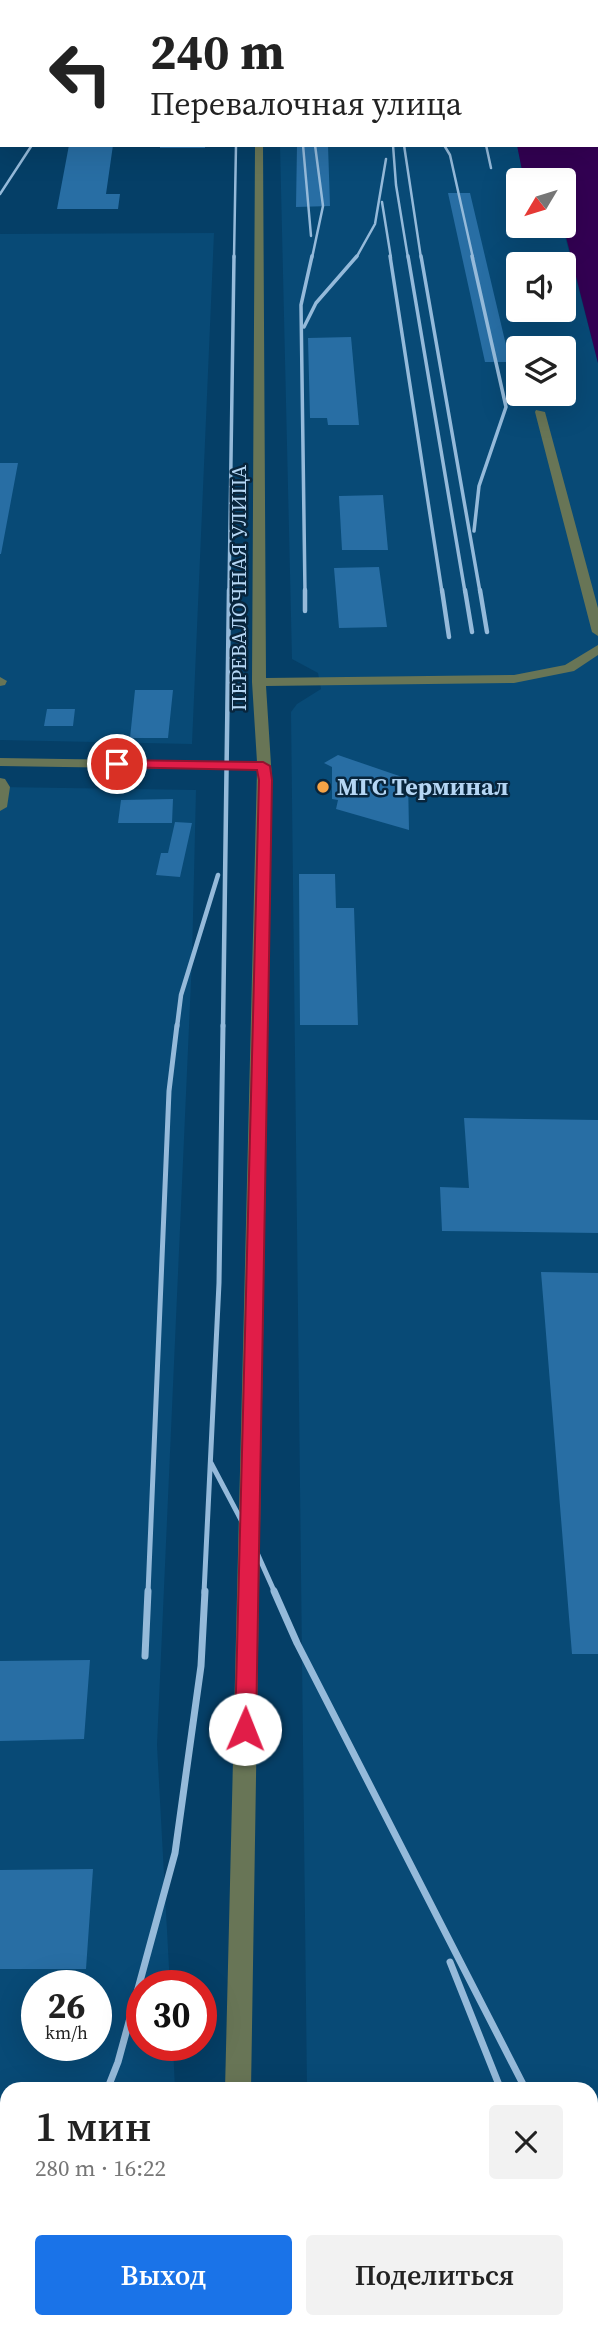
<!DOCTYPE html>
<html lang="ru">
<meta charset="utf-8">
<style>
:root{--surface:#fff;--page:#f2f2f2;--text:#222;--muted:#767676;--accent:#1a73e8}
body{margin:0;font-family:"Source Serif 4",serif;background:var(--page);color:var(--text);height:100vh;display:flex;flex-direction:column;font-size:26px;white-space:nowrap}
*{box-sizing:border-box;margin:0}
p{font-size:23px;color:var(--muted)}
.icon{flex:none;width:38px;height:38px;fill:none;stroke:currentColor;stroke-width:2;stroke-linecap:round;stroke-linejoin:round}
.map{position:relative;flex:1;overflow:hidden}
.drawer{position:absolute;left:0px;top:2082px;width:598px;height:247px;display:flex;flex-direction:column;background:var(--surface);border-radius:21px 21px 0 0;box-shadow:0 7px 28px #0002}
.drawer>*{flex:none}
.guide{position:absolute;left:0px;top:0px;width:598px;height:147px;box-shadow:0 7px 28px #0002;background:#fff;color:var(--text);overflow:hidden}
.needle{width:46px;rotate:232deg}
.fabs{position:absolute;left:506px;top:168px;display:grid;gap:14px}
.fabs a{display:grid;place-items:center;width:70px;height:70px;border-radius:7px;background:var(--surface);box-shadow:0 7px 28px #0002;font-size:35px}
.speed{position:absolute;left:21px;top:1970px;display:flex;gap:14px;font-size:35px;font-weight:700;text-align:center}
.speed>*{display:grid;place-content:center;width:91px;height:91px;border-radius:50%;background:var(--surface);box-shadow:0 7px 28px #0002;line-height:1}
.speed small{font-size:18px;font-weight:400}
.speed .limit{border:10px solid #d22;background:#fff;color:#111}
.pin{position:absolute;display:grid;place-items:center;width:60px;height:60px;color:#fff;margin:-30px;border:4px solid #fff;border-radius:50%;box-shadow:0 2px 7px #0007}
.me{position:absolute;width:77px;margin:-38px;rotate:1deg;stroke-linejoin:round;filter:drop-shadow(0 0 5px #0008)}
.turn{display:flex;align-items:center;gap:24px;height:147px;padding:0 35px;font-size:32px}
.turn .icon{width:91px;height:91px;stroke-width:2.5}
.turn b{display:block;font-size:49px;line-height:60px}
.round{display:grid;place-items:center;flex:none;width:74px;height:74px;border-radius:7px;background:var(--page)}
.head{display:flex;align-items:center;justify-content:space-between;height:119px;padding:0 35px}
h1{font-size:42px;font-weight:600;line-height:52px}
.cta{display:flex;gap:14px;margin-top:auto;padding:14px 35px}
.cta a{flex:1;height:80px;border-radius:7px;background:var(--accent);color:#fff;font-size:28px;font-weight:600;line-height:80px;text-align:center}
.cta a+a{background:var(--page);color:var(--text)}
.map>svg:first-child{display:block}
.built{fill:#084a76;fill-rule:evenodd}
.water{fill:#330053}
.building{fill:#286ea4}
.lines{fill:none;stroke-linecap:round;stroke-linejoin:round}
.minor{fill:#687556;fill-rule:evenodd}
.rail-far4{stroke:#95bada;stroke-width:2.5}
.rail-far3{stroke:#95bada;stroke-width:3.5}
.rail-far2{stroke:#95bada;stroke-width:4.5}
.rail-far1{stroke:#95bada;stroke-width:5}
.rail{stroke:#95bada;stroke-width:7}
.route{fill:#e11d48;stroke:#92132f;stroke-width:2}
.poi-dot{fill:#f5a346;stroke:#08253c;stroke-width:2.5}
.labels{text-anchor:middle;stroke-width:5;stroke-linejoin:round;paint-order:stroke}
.far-street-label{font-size:21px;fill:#b5d6f4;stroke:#08253c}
.poi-label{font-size:24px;font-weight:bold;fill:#b5d6f4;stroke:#08253c;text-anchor:start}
</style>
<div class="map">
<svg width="598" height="2329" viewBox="0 0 598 2329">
<rect width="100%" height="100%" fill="#053f67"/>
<path class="built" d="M280 145H517L524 180H518V226H534L535 229H563L598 363V2329H310V2322H592V2090L307 2089 291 712 297 704 321 689 318 673 292 659ZM518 264H564V310H518ZM518 348H564V394H518Z
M214 233 192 744 0 740V234Z
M0 787 196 790 192 959 157 1745 170 1986H142V2046H173L175 2089 7 2090V2322H187L188 2329H0ZM37 1986H96V2046H37Z"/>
<path class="water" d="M597 85 598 86V363L564 229H535L534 226H564V180H524L517 145H597Z"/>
<path class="building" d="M69 145H113L106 194H120L118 209H57Z
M160 145H205V148H160Z
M297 145H328L330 206 296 207Z
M448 193H470L510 362H485Z
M351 337 359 425H328L327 418H310L308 338Z
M0 463H18L1 554H0Z
M383 495 388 550H342L339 496Z
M379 567 387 627 339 628 334 568Z
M135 690H173L168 738H130Z
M47 709H75L73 726H44Z
M338 755 408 779 409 830 336 809 338 800 332 799V767L324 763Z
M173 799 172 823H118L121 800Z
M175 822 192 823 180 877 156 875 161 853H168Z
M299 874H335L336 908H354L358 1025H300Z
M464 1118 598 1120V1233L442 1231 440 1187 469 1188Z
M541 1272 598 1273V1654H572Z
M90 1660 84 1739 0 1741V1661Z
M93 1869 86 1969H0V1870Z"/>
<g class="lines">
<path class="minor" d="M254 0H262V2H254Z
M399 0 413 2H401Z
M477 0H488L490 2H479Z
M495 0H505L507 2H497Z
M0 12H2L0 22Z
M597 43H598V47H597Z
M255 145H263L266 678 514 675 565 665 598 645V655L574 671 514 683 266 686 272 780 251 2090H225L257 770 0 766V758L257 762 252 682Z
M536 410 545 412 598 608V636L592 632 535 412Z
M0 677 7 681 5 685 0 686Z
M0 778 5 779 10 787 7 807 0 811Z
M220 2322H248V2329H220Z"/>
<path class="rail-far4" d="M356 0 358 2
M368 0 372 2
M452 0 457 2
M303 145 311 236
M393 145 396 185 408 258
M404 145 421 258
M444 145 450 155 473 258
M486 145 491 168
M0 194 32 145
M382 202 391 258
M234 258 236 145
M312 258 323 206 315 145
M356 258 375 224 386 159"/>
<path class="rail-far3" d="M390 256 442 592
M408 256 465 592
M421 256 480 592
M472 256 506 407 479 486 474 531
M304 327 316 303 357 256
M229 592 234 256
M305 592 301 305 312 256"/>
<path class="rail-far2" d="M305 590V611
M442 590 449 637
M465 590 472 632
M480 590 487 632
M177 1027 181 995 218 875
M223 1027 229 590"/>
<path class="rail-far1" d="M211 1463 249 1535 275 1593
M148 1593 169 1091 177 1025
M204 1593 219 1283 223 1025"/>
<path class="rail" d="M274 1591 297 1643 526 2090
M145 1656 148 1591
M450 1962 501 2090
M107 2090 118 2062 175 1853 201 1666 205 1591
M592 2216 598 2229
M592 2322 594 2329
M5 2329 8 2322"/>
</g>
<path class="route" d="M117 760 263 762 270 766 272 780 256 1729 253 1736 245 1739 238 1736 235 1729 259 780 257 770 113 767V762Z"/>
<circle class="poi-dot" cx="323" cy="787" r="7"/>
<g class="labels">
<g class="far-street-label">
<text transform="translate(239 588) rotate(-90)" y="7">ПЕРЕВАЛОЧНАЯ УЛИЦА</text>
</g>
<g class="poi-label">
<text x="337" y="795">МГС Терминал</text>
</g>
</g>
</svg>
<div class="fabs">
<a><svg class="needle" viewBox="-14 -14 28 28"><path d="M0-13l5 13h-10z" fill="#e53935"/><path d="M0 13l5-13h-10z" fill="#767676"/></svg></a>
<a><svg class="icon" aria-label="sound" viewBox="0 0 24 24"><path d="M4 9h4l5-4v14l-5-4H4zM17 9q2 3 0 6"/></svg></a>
<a><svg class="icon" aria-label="layers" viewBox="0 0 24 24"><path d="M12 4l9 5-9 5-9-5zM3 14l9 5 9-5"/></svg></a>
</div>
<div class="speed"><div>26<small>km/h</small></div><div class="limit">30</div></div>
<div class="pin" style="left:117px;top:764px;background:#d93025"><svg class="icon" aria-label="arrive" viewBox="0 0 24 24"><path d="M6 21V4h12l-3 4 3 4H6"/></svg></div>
<svg class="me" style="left:245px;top:1729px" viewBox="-20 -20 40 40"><circle r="19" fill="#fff"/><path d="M0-13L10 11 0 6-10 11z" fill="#e11d48"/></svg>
<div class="guide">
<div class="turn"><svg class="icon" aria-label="left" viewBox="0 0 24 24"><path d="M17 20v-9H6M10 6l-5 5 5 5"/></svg><div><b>240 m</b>Перевалочная улица</div></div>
</div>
<section class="drawer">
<div class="head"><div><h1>1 мин</h1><p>280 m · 16:22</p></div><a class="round"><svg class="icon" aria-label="close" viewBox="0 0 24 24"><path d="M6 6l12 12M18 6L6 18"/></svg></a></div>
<div class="cta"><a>Выход</a><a>Поделиться</a></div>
</section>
</div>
